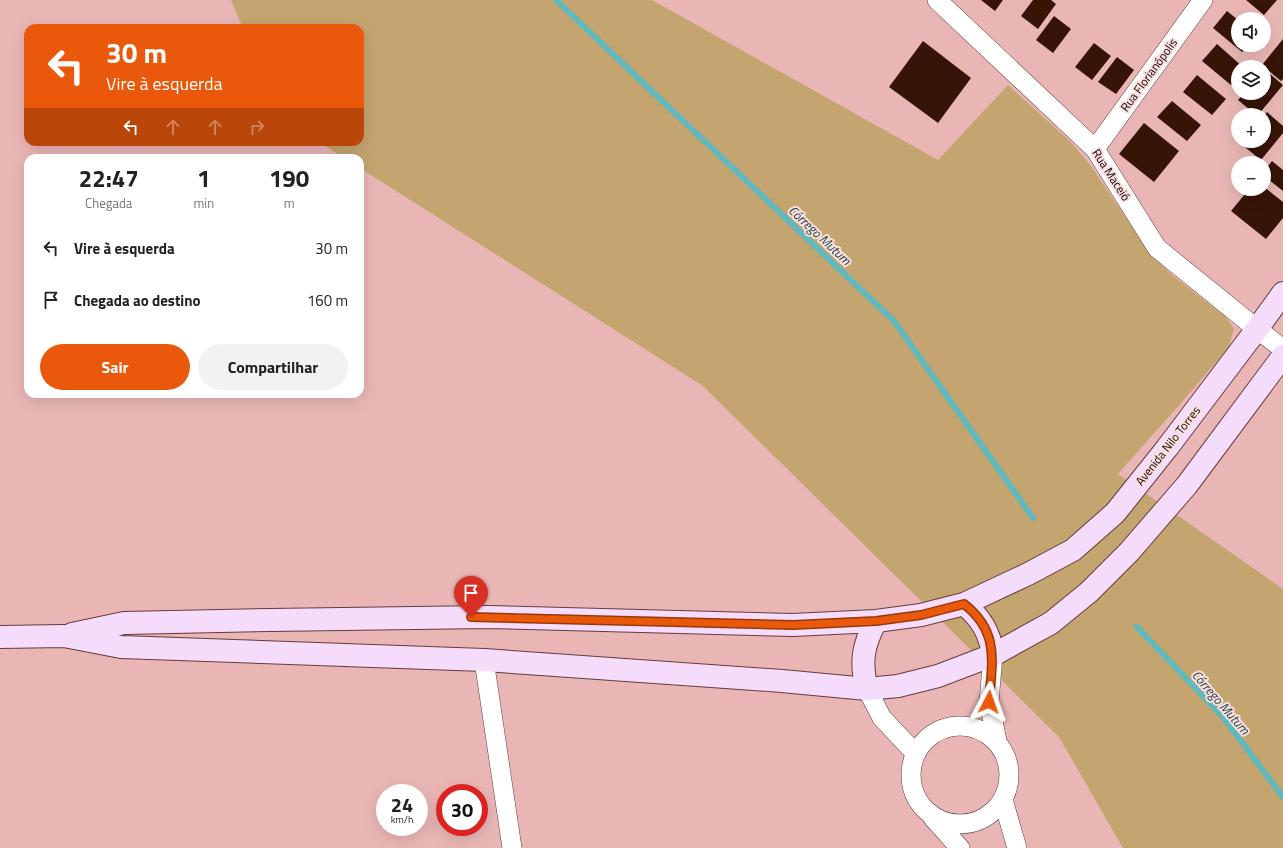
<!DOCTYPE html>
<html lang="pt">
<meta charset="utf-8">
<style>
:root{--surface:#fff;--page:#f2f2f2;--text:#222;--muted:#767676;--accent:#ea580c}
body{margin:0;font-family:"Titillium Web",sans-serif;background:var(--page);color:var(--text);height:100vh;display:flex;flex-direction:column;font-size:15px;white-space:nowrap}
*{box-sizing:border-box;margin:0}
p{font-size:13px;color:var(--muted)}
.icon{flex:none;width:22px;height:22px;fill:none;stroke:currentColor;stroke-width:2;stroke-linecap:round;stroke-linejoin:round}
.map{position:relative;flex:1;overflow:hidden}
.sheet{position:absolute;left:24px;top:154px;width:340px;height:244px;display:flex;flex-direction:column;background:var(--surface);border-radius:12px;box-shadow:0 4px 16px #0002}
.sheet>*{flex:none}
.top-card{position:absolute;left:24px;top:24px;width:340px;height:122px;border-radius:12px;box-shadow:0 4px 16px #0002;background:#ea580c;color:#fff;overflow:hidden}
.buttons{position:absolute;left:1231px;top:12px;display:grid;gap:8px}
.buttons a{display:grid;place-items:center;width:40px;height:40px;border-radius:50%;background:var(--surface);box-shadow:0 4px 16px #0002;font-size:20px}
.speed{position:absolute;left:376px;top:784px;display:flex;gap:8px;font-size:20px;font-weight:700;text-align:center}
.speed>*{display:grid;place-content:center;width:52px;height:52px;border-radius:50%;background:var(--surface);box-shadow:0 4px 16px #0002;line-height:1}
.speed small{font-size:10px;font-weight:400}
.speed .limit{border:6px solid #d22;background:#fff;color:#111}
.pin{position:absolute;display:grid;place-items:center;width:34px;height:34px;color:#fff;margin:-41px -17px;border-radius:50% 50% 50% 0;rotate:-45deg;box-shadow:0 0 4px #0007}
.pin .icon{rotate:45deg}
.me{position:absolute;width:44px;margin:-22px;rotate:4deg;stroke-linejoin:round;filter:drop-shadow(0 0 3px #0008)}
.turn{display:flex;align-items:center;gap:14px;height:84px;padding:0 16px;font-size:18px}
.turn .icon{width:52px;height:52px;stroke-width:2.5}
.turn b{display:block;font-size:28px;line-height:34px}
.lanes{display:flex;align-items:center;height:38px;padding:0 16px;background:#0003;justify-content:center;gap:20px;direction:ltr}
.lanes .off{opacity:.35}
.eta{display:flex;justify-content:space-evenly;align-items:center;height:68px;text-align:center}
.eta b{font-size:24px;font-weight:700;line-height:28px}
.button{display:flex;gap:8px;margin-top:auto;padding:8px 16px}
.button a{flex:1;height:46px;border-radius:24px;background:var(--accent);color:#fff;font-size:16px;font-weight:700;line-height:46px;text-align:center}
.button a+a{background:var(--page);color:var(--text)}
ul{padding:0;list-style:none}
li{display:flex;align-items:center;gap:12px;height:52px;padding:0 16px}
li div{flex:1}
li b{display:block;font-size:15px}
li em{font-style:normal}
.map>svg:first-child{display:block}
.green{fill:#c4a570}
.lines{fill:none;stroke-linecap:round;stroke-linejoin:round}
.stream{stroke:#62b9bd;stroke-width:6}
.building{fill:#371408}
.street-casing{stroke:#653c3c;stroke-width:20}
.secondary-casing{stroke:#653c3c;stroke-width:24}
.street{stroke:#fff;stroke-width:19}
.secondary{stroke:#f5dcfb;stroke-width:22}
.route-casing{stroke:#983908;stroke-width:10}
.route{stroke:#ea580c;stroke-width:7}
.labels{text-anchor:middle;stroke-width:4;stroke-linejoin:round;paint-order:stroke}
.street-label{font-size:12px;fill:#160607;stroke:#f8dedd}
.water-label{font-size:13px;font-style:italic;fill:#143d3f;stroke:#f8dedd}
</style>
<div class="map">
<svg width="1283" height="848" viewBox="0 0 1283 848">
<rect width="100%" height="100%" fill="#e9b6b5"/>
<path class="green" d="M231 0H652L938 160 1008 85 1070 141 1091 166 1146 248 1172 275 1226 317 1234 329 1228 348 1181 403 1118 474 1283 589V848H1123L1059 737 703 386 360 168V158H344L319 142H360V28H243Z"/>
<g class="lines">
<path class="stream" d="M556 0 894 321 1033 518
M1137 627 1223 717 1283 797"/>
</g>
<path class="building" d="M981 0H1003L995 11Z
M1033 0H1051L1056 4 1038 29 1021 16Z
M1246 0H1277L1264 15Z
M1227 11 1238 20V45H1249L1242 52 1213 28Z
M1054 16 1071 29 1053 53 1036 40Z
M1283 39V79L1281 81 1262 65Z
M923 41 971 78 938 123 889 87Z
M1094 43 1111 56 1092 80 1075 67Z
M1217 44 1243 67H1238V77L1231 85 1202 61Z
M1117 57 1134 70 1116 94 1098 82Z
M1264 69 1283 85 1258 115H1256L1238 100 1244 93H1264Z
M1197 75 1226 99 1212 115 1183 92Z
M1172 101 1201 125 1187 141 1157 117Z
M1267 112 1283 126V133L1261 160 1241 144 1243 141H1264V116Z
M1144 123 1179 151 1154 182 1119 154Z
M1272 161 1283 170V191L1264 176V171Z
M1264 187 1283 202V218L1266 239 1231 211 1249 189H1264Z"/>
<g class="lines">
<g class="street-casing">
<path id="street" d="M937 0 1095 149 1157 248 1257 329 1283 349
M1095 149 1203 0
M993 655 989 702 997 741
M484 660 512 848
M867 689 882 718 916 754
M911 775a49 49 0 1 1 98 0a49 49 0 1 1-98 0Z
M1003 800 1017 848
M933 818 960 848"/>
</g>
<g class="secondary-casing">
<path id="secondary" d="M964 604C981 618 990 633 993 655
M72 634 124 623 270 620 487 617 793 625 876 621 921 615 964 604 1028 574 1073 550 1115 513 1167 448 1257 329 1283 293
M0 637 64 636 121 647 484 660 782 681 867 689 898 686 938 676 993 655 1051 623 1089 592 1129 552 1187 485 1283 356
M867 689C860 662 863 645 876 621"/>
</g>
<use href="#street" class="street"/>
<use href="#secondary" class="secondary"/>
</g>
<g class="lines">
<g class="route-casing">
<path id="route" d="M471 617 793 625 876 621 921 615 964 604C1000 632 992 662 989 702"/>
</g>
<use href="#route" class="route"/>
</g>
<g class="labels">
<g class="street-label">
<text transform="translate(1149 75) rotate(-54)" y="4">Rua Florianópolis</text>
<text transform="translate(1111 175) rotate(57)" y="4">Rua Maceió</text>
<text transform="translate(1168 446) rotate(-52)" y="4">Avenida Nilo Torres</text>
</g>
<g class="water-label">
<text transform="translate(820 235) rotate(43)" y="5">Córrego Mutum</text>
<text transform="translate(1221 702) rotate(49)" y="5">Córrego Mutum</text>
</g>
</g>
</svg>
<div class="buttons">
<a><svg class="icon" aria-label="sound" viewBox="0 0 24 24"><path d="M4 9h4l5-4v14l-5-4H4zM17 9q2 3 0 6"/></svg></a>
<a><svg class="icon" aria-label="layers" viewBox="0 0 24 24"><path d="M12 4l9 5-9 5-9-5zM3 14l9 5 9-5"/></svg></a>
<a>+</a>
<a>−</a>
</div>
<div class="speed"><div>24<small>km/h</small></div><div class="limit">30</div></div>
<div class="pin" style="left:471px;top:617px;background:#d93025"><svg class="icon" aria-label="arrive" viewBox="0 0 24 24"><path d="M6 21V4h12l-3 4 3 4H6"/></svg></div>
<svg class="me" style="left:989px;top:702px" viewBox="-20 -20 40 40"><path d="M0-17L14 15 0 8-14 15z" fill="#ea580c" stroke="#fff" stroke-width="4"/></svg>
<div class="top-card">
<div class="turn"><svg class="icon" aria-label="left" viewBox="0 0 24 24"><path d="M17 20v-9H6M10 6l-5 5 5 5"/></svg><div><b>30 m</b>Vire à esquerda</div></div>
<div class="lanes"><svg class="icon" aria-label="left" viewBox="0 0 24 24"><path d="M17 20v-9H6M10 6l-5 5 5 5"/></svg><svg class="icon off" aria-label="ahead" viewBox="0 0 24 24"><path d="M12 20V5M6 11l6-6 6 6"/></svg><svg class="icon off" aria-label="ahead" viewBox="0 0 24 24"><path d="M12 20V5M6 11l6-6 6 6"/></svg><svg class="icon off" aria-label="right" viewBox="0 0 24 24"><path d="M7 20v-9h11M14 6l5 5-5 5"/></svg></div>
</div>
<section class="sheet">
<div class="eta">
<div><b>22:47</b><p>Chegada</p></div>
<div><b>1</b><p>min</p></div>
<div><b>190</b><p>m</p></div>
</div>
<ul>
<li><svg class="icon" aria-label="left" viewBox="0 0 24 24"><path d="M17 20v-9H6M10 6l-5 5 5 5"/></svg><div><b>Vire à esquerda</b></div><em>30 m</em></li>
<li><svg class="icon" aria-label="arrive" viewBox="0 0 24 24"><path d="M6 21V4h12l-3 4 3 4H6"/></svg><div><b>Chegada ao destino</b></div><em>160 m</em></li>
</ul>
<div class="button"><a>Sair</a><a>Compartilhar</a></div>
</section>
</div>
